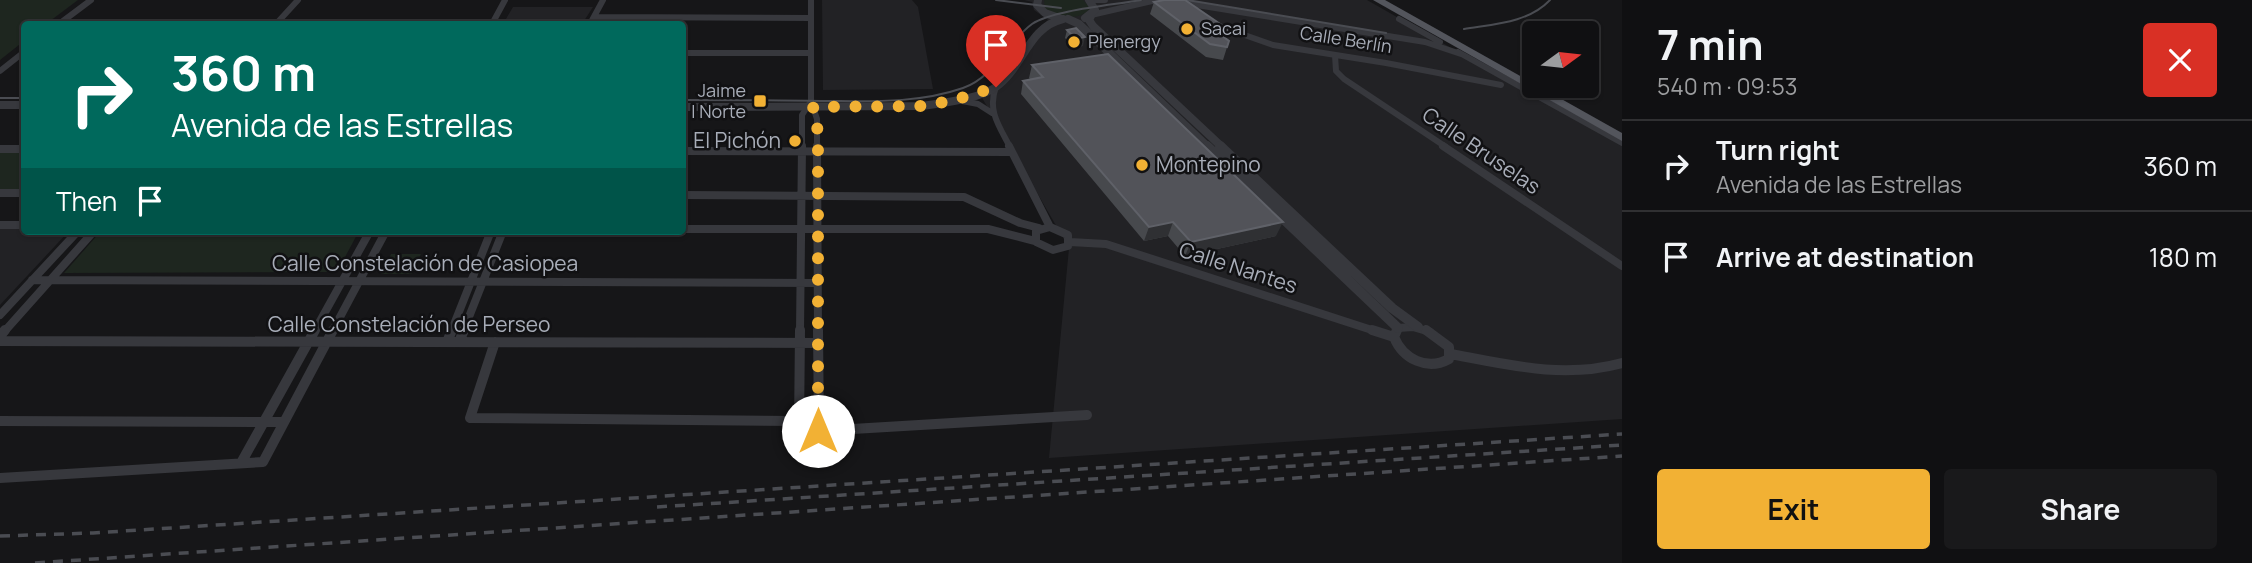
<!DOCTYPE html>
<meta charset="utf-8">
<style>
:root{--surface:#101012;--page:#19191b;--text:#f1f3f6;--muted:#9c9d9f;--line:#303032;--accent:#f2b134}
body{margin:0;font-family:Manrope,sans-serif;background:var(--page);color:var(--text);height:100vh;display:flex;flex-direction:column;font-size:26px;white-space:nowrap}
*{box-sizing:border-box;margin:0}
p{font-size:23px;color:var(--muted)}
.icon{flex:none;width:38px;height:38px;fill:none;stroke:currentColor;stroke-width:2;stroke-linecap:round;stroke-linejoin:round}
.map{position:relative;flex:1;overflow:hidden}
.sheet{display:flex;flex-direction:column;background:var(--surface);width:630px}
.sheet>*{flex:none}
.banner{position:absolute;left:21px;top:21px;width:665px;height:214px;border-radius:7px;box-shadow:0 2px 5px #0004,0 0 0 2px var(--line);background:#00695c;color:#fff;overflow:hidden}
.needle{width:46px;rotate:75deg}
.tools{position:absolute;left:1522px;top:21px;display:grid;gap:14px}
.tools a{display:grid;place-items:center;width:77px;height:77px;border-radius:7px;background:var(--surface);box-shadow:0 2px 5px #0004,0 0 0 2px var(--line);font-size:35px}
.pin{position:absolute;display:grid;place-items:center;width:60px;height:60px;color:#fff;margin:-72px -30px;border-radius:50% 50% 50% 0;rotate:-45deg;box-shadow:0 0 7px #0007}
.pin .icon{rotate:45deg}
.me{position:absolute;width:77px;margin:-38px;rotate:0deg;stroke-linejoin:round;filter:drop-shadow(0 0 5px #0008)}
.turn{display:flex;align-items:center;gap:24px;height:147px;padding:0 35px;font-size:32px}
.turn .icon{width:91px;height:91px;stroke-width:2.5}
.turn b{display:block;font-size:49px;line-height:60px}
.then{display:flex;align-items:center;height:66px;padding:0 35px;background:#0003;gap:14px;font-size:26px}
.round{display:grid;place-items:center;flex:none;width:74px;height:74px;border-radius:7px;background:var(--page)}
.overview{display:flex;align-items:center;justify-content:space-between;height:119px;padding:0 35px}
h1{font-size:42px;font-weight:700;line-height:52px}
.button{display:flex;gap:14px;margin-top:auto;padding:14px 35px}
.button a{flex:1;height:80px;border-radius:7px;background:var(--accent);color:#111;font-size:28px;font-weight:700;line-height:80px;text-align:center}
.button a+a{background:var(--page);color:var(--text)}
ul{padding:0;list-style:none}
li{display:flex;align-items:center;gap:21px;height:91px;padding:0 35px;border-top:2px solid var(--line)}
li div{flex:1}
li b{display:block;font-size:26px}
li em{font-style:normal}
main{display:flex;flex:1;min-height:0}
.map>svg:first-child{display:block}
.built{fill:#222225}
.green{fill:#1e261f}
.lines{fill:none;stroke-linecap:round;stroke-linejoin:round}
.minor-far2{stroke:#37383d;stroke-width:6}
.minor-far1{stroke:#37383d;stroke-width:8}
.minor{stroke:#37383d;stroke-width:10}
.tertiary-far1{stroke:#37383d;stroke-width:8}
.tertiary{stroke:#37383d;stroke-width:10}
.primary{fill:#53555c;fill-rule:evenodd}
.tram{stroke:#4a4c52;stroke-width:2}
.rail{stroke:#4a4c52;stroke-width:3.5;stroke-dasharray:10 8;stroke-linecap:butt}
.wall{fill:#47494d}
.shaded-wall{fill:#2f3033}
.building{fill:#525359;stroke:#5f6168;stroke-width:2}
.route{stroke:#f2b134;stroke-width:12;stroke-dasharray:0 21.6}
.poi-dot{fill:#f2b134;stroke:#111113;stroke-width:2.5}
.labels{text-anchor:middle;stroke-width:5;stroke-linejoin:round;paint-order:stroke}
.far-poi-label{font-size:18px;fill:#a8adb8;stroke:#111113;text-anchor:start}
.far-street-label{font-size:18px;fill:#a8adb8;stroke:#111113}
.poi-label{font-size:21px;fill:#a8adb8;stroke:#111113;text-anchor:end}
.street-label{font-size:21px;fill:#a8adb8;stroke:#111113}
</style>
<main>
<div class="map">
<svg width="1622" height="563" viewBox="0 0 1622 563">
<rect width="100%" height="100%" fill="#161618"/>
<path class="built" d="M822 0H912L918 7 933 89 823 90Z
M1024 0H1367L1622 145V419L1049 458 1069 248 981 96 997 83 1048 20 1034 10 1032 2Z
M513 7H593L582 24H503Z
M0 228 69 231 0 305Z"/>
<path class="green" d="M0 0H78L46 24H24V41L0 60Z
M1044 0H1083L1090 7 1089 10C1076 22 1059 16 1045 9Z
M0 153H24V189H0Z
M101 231H359L337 272 64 273Z
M391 254H421L412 274H381Z"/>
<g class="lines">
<path class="minor-far2" d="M811 0V101L817 119V147
M1094 0H1105
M1091 15 1152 1H1172L1425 42 1461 54
M596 17 811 18
M1399 19 1440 42
M59 24 91 0
M276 24 298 0
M492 24 505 0
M590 24 603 0
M1219 26 1273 45 1386 63 1501 85
M1458 52 1622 143
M682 53H810
M1335 55 1336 71 1344 79 1446 147
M0 71 24 52
M996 87C987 110 999 126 1010 147
M957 100 978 104 992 113
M802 147V115L811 101"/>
<path class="minor-far1" d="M817 146 818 332
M1009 146 1050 227
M1443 146 1622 266
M0 149H24
M682 151 1011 152
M0 193H24
M682 195 964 197 1020 223 1039 228
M0 225H24
M1050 227 1068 235V246L1053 250 1036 242V231Z
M682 229H988L1035 241
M1070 242 1106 244 1378 332
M32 280 818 283
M0 315 78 231
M4 332 94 231
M314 332 370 231
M332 332 386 231
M451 332 491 231
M463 332 503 231
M800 332 802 146
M1396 332 1398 328 1413 327 1430 332"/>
<path class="minor" d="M800 330 799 427 819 431 1087 415
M818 330 819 431
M1372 330 1394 337
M1397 330 1394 337C1403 359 1427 371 1449 359V347L1426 330
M0 336 5 330
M0 341 818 343
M447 342 452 330
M459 342 464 330
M495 342 470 418 799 421
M1451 354C1509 365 1564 379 1622 363
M0 421 284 422
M241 463 315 330
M0 478 263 462 333 330"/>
<path class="tertiary-far1" d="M1038 0 1037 5 1045 13 1059 18
M1091 16 1089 20 1093 26 1222 147
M1085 18 1095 10 1089 0
M1068 19 1079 24 1208 147
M0 105H24
M682 107 923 106C946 102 976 100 996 87 1023 68 1028 27 1063 19"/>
<path class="tertiary" d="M1207 146 1398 328
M1220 146 1392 308 1418 327"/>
<path class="primary" d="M1373 0H1385L1622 133V141Z"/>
<path class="tram" d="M996 0 1061 8
M1187 0 1386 33
M1464 29C1494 24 1528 23 1550 0
M0 98H24
M682 100C728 100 774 100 821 101 868 101 917 104 963 88 996 76 1006 43 1032 24 1053 10 1114 5 1141 0"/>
<path class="rail" d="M657 507 1622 445
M0 536 93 533 1622 434
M35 563 1622 456"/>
</g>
<path class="wall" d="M1154 2 1229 41 1223 60 1206 57 1150 14Z
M1067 30 1083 46 1074 47 1065 38Z
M1032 65 1276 236 1185 256 1168 236 1144 241 1021 94 1023 81 1030 79 1029 78Z"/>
<path class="shaded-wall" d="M1229 30 1224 43 1218 33Z
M1085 37 1083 46 1074 47 1076 39Z
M1173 222 1168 236 1144 241 1149 227Z
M1283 222 1276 236 1185 256 1191 242Z"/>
<path class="building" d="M1164 0H1185L1229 30 1218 33 1229 41 1227 47 1210 44 1154 2Z
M1076 28 1085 37 1076 39 1067 30Z
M1108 54 1283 222 1191 242 1173 222 1149 227 1023 81 1043 77 1032 65Z"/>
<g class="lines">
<path class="route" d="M818 431V151L817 119 813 107 923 106 955 100 996 87"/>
</g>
<g class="poi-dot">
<circle cx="1187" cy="29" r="7"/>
<circle cx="1074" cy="42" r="7"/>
<rect x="753" y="94" width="14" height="14" rx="3.5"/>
<circle cx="795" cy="141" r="7"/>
<circle cx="1142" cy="165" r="7"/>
</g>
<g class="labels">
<g class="far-poi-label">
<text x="1201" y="35">Sacai</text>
<text x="1088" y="48">Plenergy</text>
<text x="746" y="97" text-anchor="end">Jaime<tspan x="746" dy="21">I Norte</tspan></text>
</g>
<g class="far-street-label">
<text transform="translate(1346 40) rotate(9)" y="6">Calle Berlín</text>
</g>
<g class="poi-label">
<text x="781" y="148">El Pichón</text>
<text x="1156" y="172" text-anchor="start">Montepino</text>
</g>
<g class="street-label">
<text transform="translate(1481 151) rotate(34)" y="7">Calle Bruselas</text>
<text x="425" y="271">Calle Constelación de Casiopea</text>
<text transform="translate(1238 268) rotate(18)" y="7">Calle Nantes</text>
<text x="409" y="332">Calle Constelación de Perseo</text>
</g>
</g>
</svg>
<div class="tools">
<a><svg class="needle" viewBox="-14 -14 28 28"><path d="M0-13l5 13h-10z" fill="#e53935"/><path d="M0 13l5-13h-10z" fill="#9c9d9f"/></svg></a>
</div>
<div class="pin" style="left:996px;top:87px;background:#d93025"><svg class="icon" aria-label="arrive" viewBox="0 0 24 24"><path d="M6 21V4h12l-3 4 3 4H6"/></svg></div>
<svg class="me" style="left:818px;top:431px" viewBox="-20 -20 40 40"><circle r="19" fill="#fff"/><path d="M0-13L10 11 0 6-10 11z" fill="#f2b134"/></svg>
<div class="banner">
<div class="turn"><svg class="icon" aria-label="right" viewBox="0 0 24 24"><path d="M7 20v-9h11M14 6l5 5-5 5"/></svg><div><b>360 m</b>Avenida de las Estrellas</div></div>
<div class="then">Then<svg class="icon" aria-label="arrive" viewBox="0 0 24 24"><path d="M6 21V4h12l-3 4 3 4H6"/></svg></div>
</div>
</div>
<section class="sheet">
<div class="overview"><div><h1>7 min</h1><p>540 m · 09:53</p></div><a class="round" style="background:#d93025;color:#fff"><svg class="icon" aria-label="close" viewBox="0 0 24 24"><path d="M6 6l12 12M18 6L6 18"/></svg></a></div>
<ul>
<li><svg class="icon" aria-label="right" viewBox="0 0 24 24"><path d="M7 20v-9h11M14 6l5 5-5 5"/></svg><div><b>Turn right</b><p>Avenida de las Estrellas</p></div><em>360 m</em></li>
<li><svg class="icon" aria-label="arrive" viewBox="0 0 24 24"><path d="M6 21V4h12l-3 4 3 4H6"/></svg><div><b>Arrive at destination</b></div><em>180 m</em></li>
</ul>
<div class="button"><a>Exit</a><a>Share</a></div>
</section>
</main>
